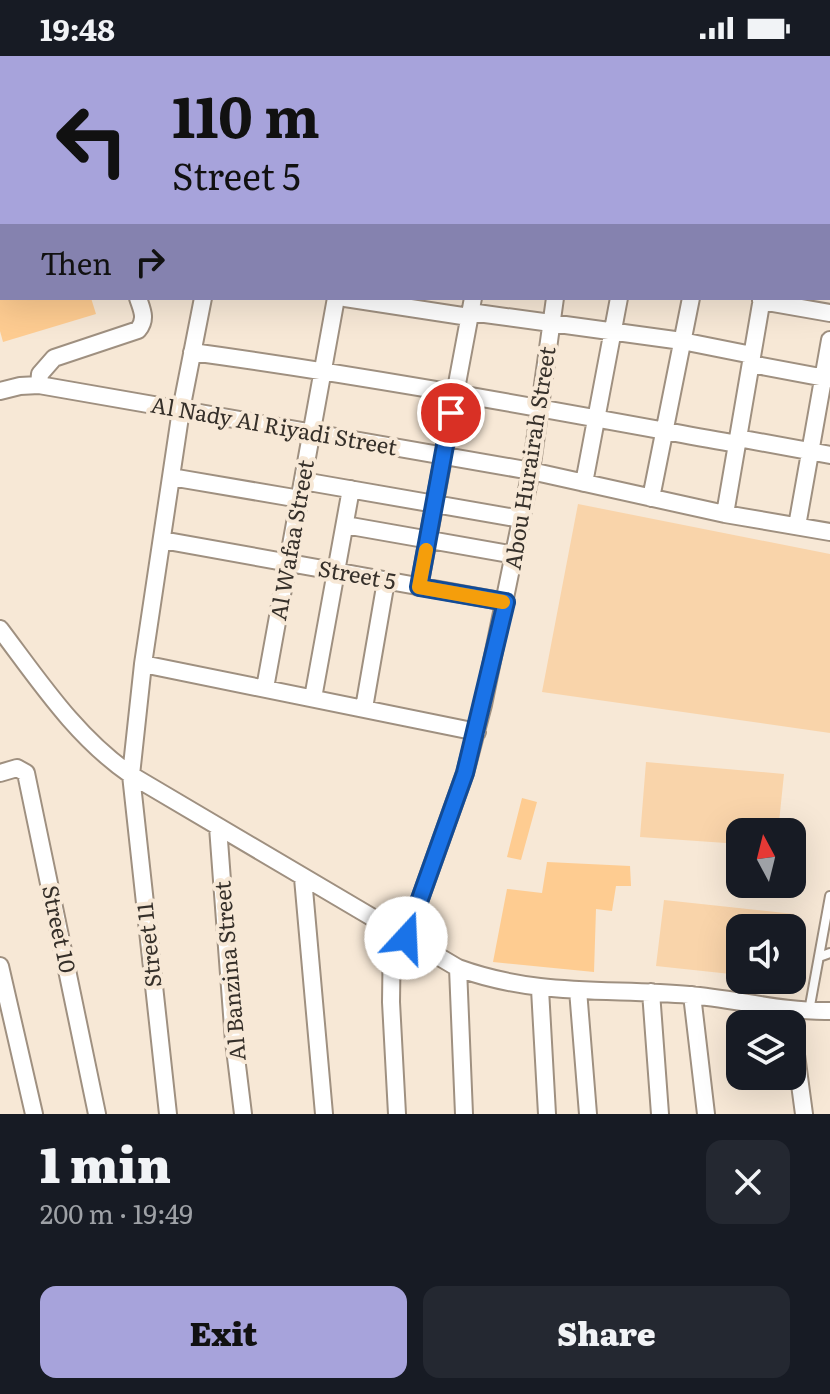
<!DOCTYPE html>
<meta charset="utf-8">
<style>
:root{--surface:#171b24;--page:#242831;--text:#f1f3f6;--muted:#9ea1a6;--accent:#a7a3db}
body{margin:0;font-family:Literata,serif;background:var(--page);color:var(--text);height:100vh;display:flex;flex-direction:column;font-size:30px;white-space:nowrap}
*{box-sizing:border-box;margin:0}
p{font-size:26px;color:var(--muted)}
.icon{flex:none;width:44px;height:44px;fill:none;stroke:currentColor;stroke-width:2;stroke-linecap:round;stroke-linejoin:round}
.map{position:relative;height:1058px;overflow:hidden}
.drawer{display:flex;flex-direction:column;background:var(--surface);flex:1}
.drawer>*{flex:none}
.hud{position:absolute;left:0px;top:0px;width:830px;height:244px;box-shadow:0 8px 32px #0002;background:#a7a3db;color:#111;overflow:hidden}
.needle{width:52px;rotate:353deg}
.buttons{position:absolute;left:726px;top:762px;display:grid;gap:16px}
.buttons a{display:grid;place-items:center;width:80px;height:80px;border-radius:16px;background:var(--surface);box-shadow:0 8px 32px #0002;font-size:40px}
.pin{position:absolute;display:grid;place-items:center;width:68px;height:68px;color:#fff;margin:-34px;border:4px solid #fff;border-radius:50%;box-shadow:0 2px 8px #0007}
.me{position:absolute;width:88px;margin:-44px;rotate:20deg;stroke-linejoin:round;filter:drop-shadow(0 0 6px #0008)}
.turn{display:flex;align-items:center;gap:28px;height:168px;padding:0 40px;font-size:36px}
.turn .icon{width:104px;height:104px;stroke-width:2.5}
.turn b{display:block;font-size:56px;line-height:68px}
.then{display:flex;align-items:center;height:76px;padding:0 40px;background:#0003;gap:16px;font-size:30px}
.round{display:grid;place-items:center;flex:none;width:84px;height:84px;border-radius:16px;background:var(--page)}
.headline{display:flex;align-items:center;justify-content:space-between;height:136px;padding:0 40px}
h1{font-size:48px;font-weight:800;line-height:60px}
.primary-button{display:flex;gap:16px;margin-top:auto;padding:16px 40px}
.primary-button a{flex:1;height:92px;border-radius:16px;background:var(--accent);color:#111;font-size:32px;font-weight:800;line-height:92px;text-align:center}
.primary-button a+a{background:var(--page);color:var(--text)}
.status{display:flex;justify-content:space-between;align-items:center;height:56px;padding:0 40px;background:var(--surface);direction:ltr}
.status svg{height:22px;fill:currentColor}
.map>svg:first-child{display:block}
.green{fill:#f9d4aa}
.building{fill:#fecc91}
.lines{fill:none;stroke-linecap:round;stroke-linejoin:round}
.lane-casing{stroke:#9f9080;stroke-width:12}
.street-casing{stroke:#9f9080;stroke-width:20}
.lane{stroke:#fff;stroke-width:8}
.street{stroke:#fff;stroke-width:16}
.route-casing{stroke:#114b97;stroke-width:20}
.route{stroke:#1a73e8;stroke-width:14}
.slow{stroke:#f59e0b;stroke-width:14}
.labels{text-anchor:middle;stroke-width:8;stroke-linejoin:round;paint-order:stroke}
.street-label{font-size:22px;fill:#36302a;stroke:#f7e8d6}
</style>
<div class="status"><b>19:48</b><svg viewBox="0 0 49 12"><path d="M0 12V9h3v3zM5 12V6h3v6zM10 12V3h3v9zM15 12V0h3v12zM26 1h20v11H26zM47 4h2v5h-2z"/></svg></div>
<div class="map">
<svg width="830" height="1058" viewBox="0 0 830 1058">
<rect width="100%" height="100%" fill="#f7e8d6"/>
<path class="green" d="M578 448 830 498V677L542 636Z
M646 706 784 718 778 776H740V788L640 781Z
M664 844 794 858 792 879V872H740V919L656 910Z"/>
<path class="building" d="M0 242H91L96 258 3 286 0 275Z
M522 742 537 746 521 804 507 801Z
M547 806 630 810 631 830H616L612 855 596 853 594 916 493 906 507 833 542 837Z"/>
<g class="lines">
<g class="lane-casing">
<path id="lane" d="M819 901 830 897
M809 955 830 840"/>
</g>
<g class="street-casing">
<path id="street" d="M60 0 61 2
M117 0 125 2
M670 0 674 2
M149 2V0
M220 2V0
M298 2 299 0
M379 2V0
M518 2V0
M590 2 591 0
M801 2V0
M828 197H830
M345 242 469 261
M761 245 830 257
M470 256 682 285 752 299
M192 296C375 321 555 355 737 388
M751 308 830 323
M39 329 40 318 54 302 138 274C147 263 142 254 138 242
M0 335 20 330 39 329 531 415 725 458 830 476
M738 382 830 399
M171 421 300 443
M303 425 521 463
M584 427 619 242
M651 442 691 242
M725 458 762 242
M345 469 515 499
M797 470 830 284
M162 484 506 546
M419 531 473 242
M0 573C40 626 76 681 131 719L458 912C538 941 608 932 689 939 736 943 783 956 830 955
M143 608 477 676
M265 632 336 242
M313 642 351 433
M364 652 386 525
M0 717 17 712 26 717 97 1058
M218 771 234 985 243 1058
M303 822 324 1058
M392 872 391 946 397 1058
M406 882 465 717 483 649 531 415 555 242
M0 910 34 1058
M458 912 464 1058
M540 933 547 1058
M578 934 588 1058
M651 936 660 1058
M692 939 706 1058
M792 969 804 1058
M168 1058 131 719 143 608 181 354 203 242"/>
</g>
<use href="#lane" class="lane"/>
<use href="#street" class="street"/>
</g>
<g class="lines">
<g class="route-casing">
<path id="route" d="M406 882 465 717 506 546 419 531 451 357"/>
</g>
<use href="#route" class="route"/>
<path class="slow" d="M426 494 419 531 503 546"/>
</g>
<g class="labels">
<g class="street-label">
<text transform="translate(274 370) rotate(10)" y="8">Al Nady Al Riyadi Street</text>
<text transform="translate(530 402) rotate(-81)" y="8">Abou Hurairah Street</text>
<text transform="translate(292 484) rotate(-80)" y="8">Al Wafaa Street</text>
<text transform="translate(357 519) rotate(10)" y="8">Street 5</text>
<text transform="translate(59 873) rotate(78)" y="8">Street 10</text>
<text transform="translate(149 889) rotate(-96)" y="8">Street 11</text>
<text transform="translate(230 915) rotate(-95)" y="8">Al Banzina Street</text>
</g>
</g>
</svg>
<div class="buttons">
<a><svg class="needle" viewBox="-14 -14 28 28"><path d="M0-13l5 13h-10z" fill="#e53935"/><path d="M0 13l5-13h-10z" fill="#9ea1a6"/></svg></a>
<a><svg class="icon" aria-label="sound" viewBox="0 0 24 24"><path d="M4 9h4l5-4v14l-5-4H4zM17 9q2 3 0 6"/></svg></a>
<a><svg class="icon" aria-label="layers" viewBox="0 0 24 24"><path d="M12 4l9 5-9 5-9-5zM3 14l9 5 9-5"/></svg></a>
</div>
<div class="pin" style="left:451px;top:357px;background:#d93025"><svg class="icon" aria-label="arrive" viewBox="0 0 24 24"><path d="M6 21V4h12l-3 4 3 4H6"/></svg></div>
<svg class="me" style="left:406px;top:882px" viewBox="-20 -20 40 40"><circle r="19" fill="#fff"/><path d="M0-13L10 11 0 6-10 11z" fill="#1a73e8"/></svg>
<div class="hud">
<div class="turn"><svg class="icon" aria-label="left" viewBox="0 0 24 24"><path d="M17 20v-9H6M10 6l-5 5 5 5"/></svg><div><b>110 m</b>Street 5</div></div>
<div class="then">Then<svg class="icon" aria-label="right" viewBox="0 0 24 24"><path d="M7 20v-9h11M14 6l5 5-5 5"/></svg></div>
</div>
</div>
<section class="drawer">
<div class="headline"><div><h1>1 min</h1><p>200 m · 19:49</p></div><a class="round"><svg class="icon" aria-label="close" viewBox="0 0 24 24"><path d="M6 6l12 12M18 6L6 18"/></svg></a></div>
<div class="primary-button"><a>Exit</a><a>Share</a></div>
</section>
